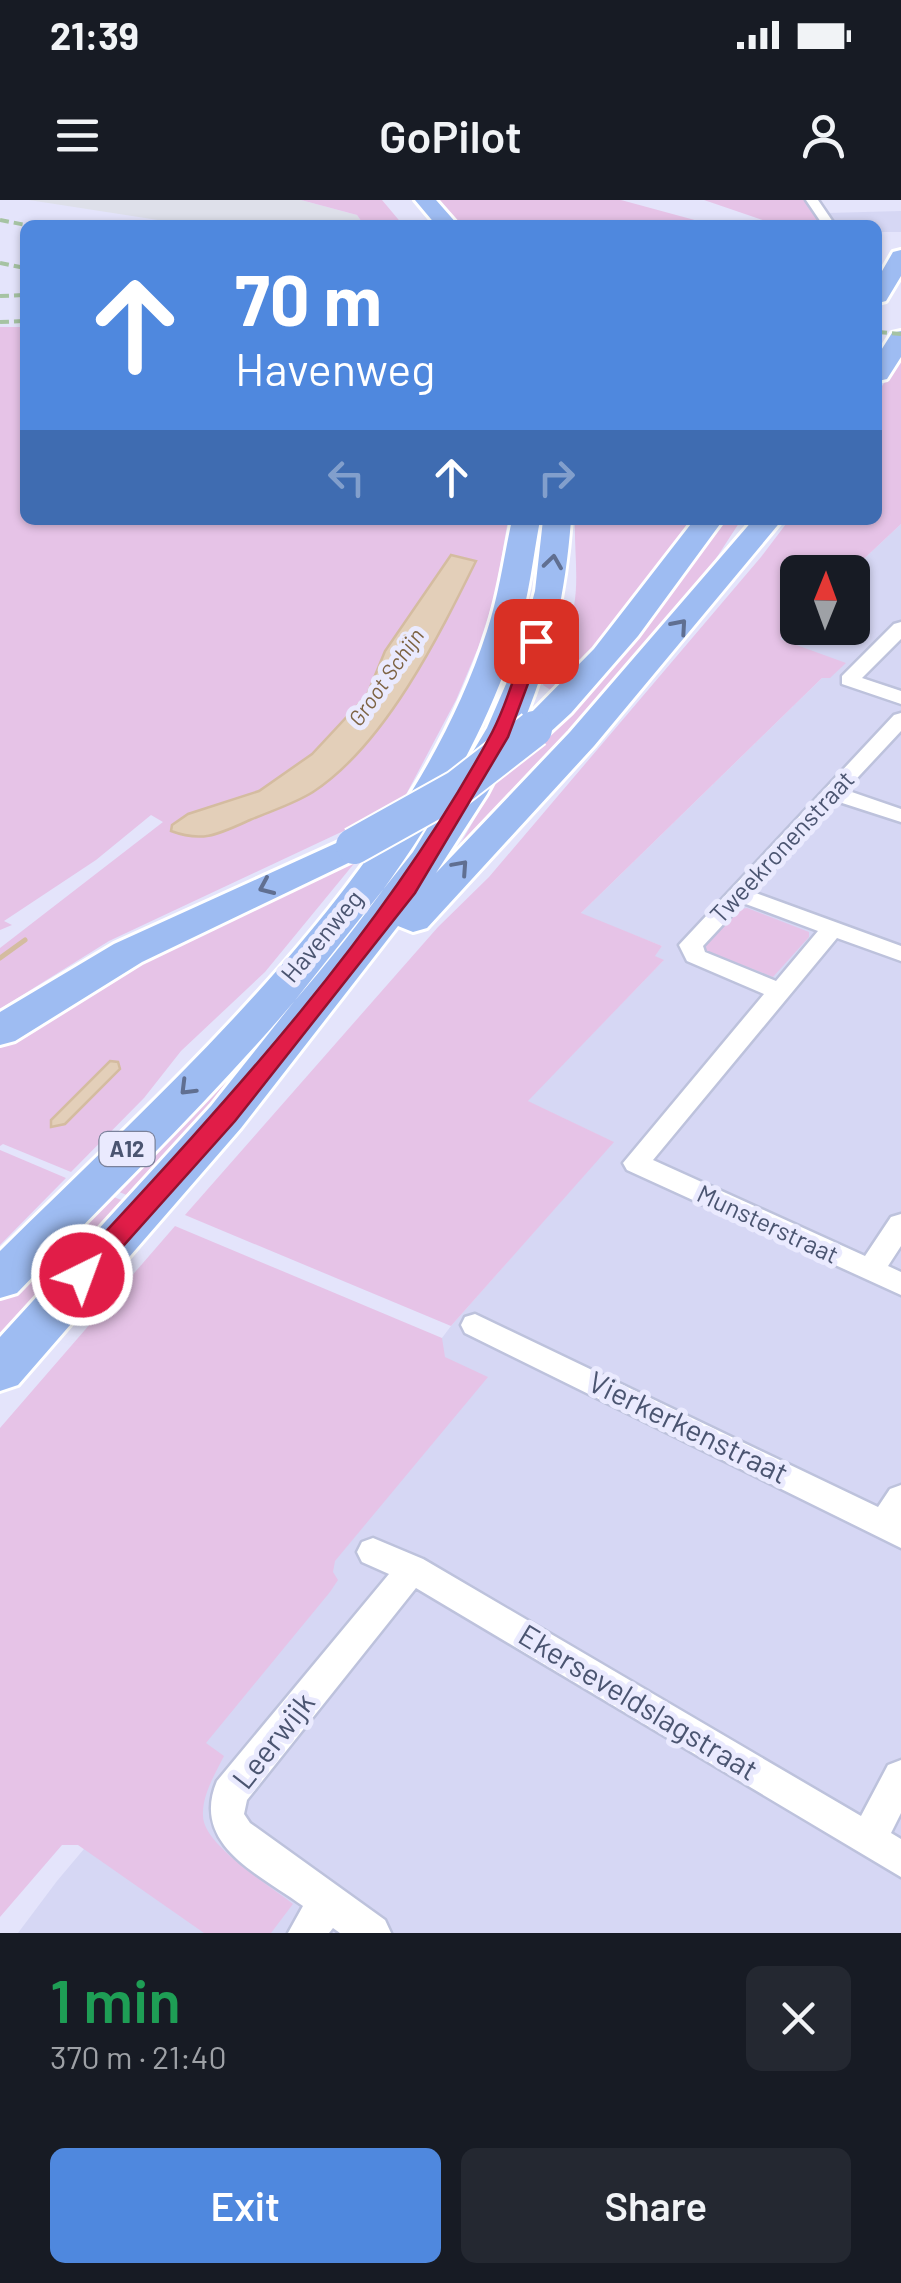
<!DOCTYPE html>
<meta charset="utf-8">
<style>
:root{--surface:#171b24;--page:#242831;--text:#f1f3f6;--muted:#9ea1a6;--accent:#4f88de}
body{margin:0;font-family:Barlow,sans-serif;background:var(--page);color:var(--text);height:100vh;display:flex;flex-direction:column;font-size:38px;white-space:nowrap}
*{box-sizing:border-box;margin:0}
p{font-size:32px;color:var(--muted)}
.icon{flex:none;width:55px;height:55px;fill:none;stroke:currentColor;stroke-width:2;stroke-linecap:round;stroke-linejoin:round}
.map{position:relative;height:1733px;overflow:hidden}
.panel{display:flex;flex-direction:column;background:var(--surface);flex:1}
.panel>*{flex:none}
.banner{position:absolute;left:20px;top:20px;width:862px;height:305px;border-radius:15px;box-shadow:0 2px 8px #0004;background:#4f88de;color:#fff;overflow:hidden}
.needle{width:65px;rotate:1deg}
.buttons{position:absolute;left:780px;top:355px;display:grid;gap:20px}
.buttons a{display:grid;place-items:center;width:90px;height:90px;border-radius:15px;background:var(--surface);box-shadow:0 2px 8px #0004;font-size:50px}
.pin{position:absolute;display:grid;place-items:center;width:85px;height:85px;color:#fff;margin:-42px;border-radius:20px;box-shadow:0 5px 15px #0006}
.me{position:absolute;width:110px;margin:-55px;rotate:42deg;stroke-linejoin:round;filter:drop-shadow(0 0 8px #0008)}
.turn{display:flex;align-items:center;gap:35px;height:210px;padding:0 50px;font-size:45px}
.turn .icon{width:130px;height:130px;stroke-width:2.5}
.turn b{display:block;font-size:70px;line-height:85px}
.lanes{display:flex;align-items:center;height:95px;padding:0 50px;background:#0003;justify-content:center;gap:50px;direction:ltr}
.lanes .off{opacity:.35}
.round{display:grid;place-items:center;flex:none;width:105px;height:105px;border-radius:15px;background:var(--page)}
.summary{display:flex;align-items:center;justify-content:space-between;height:170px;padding:0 50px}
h1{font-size:60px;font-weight:600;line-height:75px;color:#1e9e55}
.button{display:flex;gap:20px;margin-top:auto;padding:20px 50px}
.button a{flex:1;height:115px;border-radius:15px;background:var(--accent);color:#fff;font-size:40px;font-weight:600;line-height:115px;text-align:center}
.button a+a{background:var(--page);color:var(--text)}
.status{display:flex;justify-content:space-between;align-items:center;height:70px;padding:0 50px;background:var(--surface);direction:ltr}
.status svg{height:28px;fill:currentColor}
header{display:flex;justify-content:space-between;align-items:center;height:130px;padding:0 50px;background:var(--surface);font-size:45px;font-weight:600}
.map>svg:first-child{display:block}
.residential{fill:#d6d7f4}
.industrial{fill:#dee0ea}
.green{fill:#e6c3e7;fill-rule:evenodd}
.water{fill:#e3cfb9;stroke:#d4bca0;stroke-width:2.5}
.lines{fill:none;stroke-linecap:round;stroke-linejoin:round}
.stream{stroke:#d4bca0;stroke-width:5}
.street-casing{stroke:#bdc2dc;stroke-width:5}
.highway-casing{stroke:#fff;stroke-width:6}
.street{fill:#fff;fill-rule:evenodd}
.highway{fill:#9ebcf2;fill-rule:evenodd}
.rail{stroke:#a6c3a3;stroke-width:4;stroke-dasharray:9 5;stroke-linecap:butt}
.highway-bridge-casing{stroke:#fff;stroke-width:40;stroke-linecap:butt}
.highway-bridge{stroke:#9ebcf2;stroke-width:36}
.oneway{stroke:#606f91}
.route{fill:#e11d48;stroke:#92132f;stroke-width:2.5}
.labels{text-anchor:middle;stroke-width:10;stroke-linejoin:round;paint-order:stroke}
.far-water-label{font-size:22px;font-style:italic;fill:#7d6343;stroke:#eaeafe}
.shield{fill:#eaeafe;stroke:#7b829b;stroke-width:2.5}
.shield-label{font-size:22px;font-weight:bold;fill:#4b5571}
.street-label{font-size:25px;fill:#4b5571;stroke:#eaeafe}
.near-street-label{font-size:30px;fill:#4b5571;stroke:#eaeafe}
</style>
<div class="status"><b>21:39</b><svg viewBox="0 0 49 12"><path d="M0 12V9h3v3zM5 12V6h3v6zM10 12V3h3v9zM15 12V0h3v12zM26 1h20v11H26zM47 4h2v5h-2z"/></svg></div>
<header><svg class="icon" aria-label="menu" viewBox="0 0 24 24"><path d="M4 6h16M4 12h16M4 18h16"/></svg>GoPilot<svg class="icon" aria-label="person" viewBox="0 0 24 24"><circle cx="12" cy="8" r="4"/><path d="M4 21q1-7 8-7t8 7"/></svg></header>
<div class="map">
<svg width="901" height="1733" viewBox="0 0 901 1733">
<rect width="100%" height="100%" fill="#e4e4fb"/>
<path class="residential" d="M806 0H818L827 13 901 11V32H878V25H825Z
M901 324V1733H18L57 1681 292 1402 267 1370 451 1126 613 942 527 901 663 761 654 756 662 746 580 714 822 478H830L779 440 797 422 798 428H852L850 372Z"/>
<path class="industrial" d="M29 0H301L357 15 364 25H190Z"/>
<path class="green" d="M301 0H382L403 25H364L357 15Z
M435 0H621L713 25H458Z
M704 0H806L825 25H777Z
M0 127H25V320H508L495 395 478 448 456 500 401 604 109 741 0 809V748L163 622 151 615 96 660 4 721 12 725 0 730ZM450 355 476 362C444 428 380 552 316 589 298 600 261 597 240 599L277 581 312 554 367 495 385 451Z
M901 158V324L850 372H798L797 422 780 439 846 463 830 478H822L581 713 662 746 655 756 664 760 528 901 614 942 451 1126 185 1015 438 727 489 677 761 357 789 320H878V192Z
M575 320H694L612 429 555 493 543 485C553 457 568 435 574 406 579 379 574 348 575 320Z
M719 320H741L678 417 569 541 455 653 504 568Z
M447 604C353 745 241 869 129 996L107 987 428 616Z
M366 649 265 772 181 851 144 898 71 972 3 944 0 946V841L44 806Z
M747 708 809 732V737L773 777 704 750V744L741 709Z
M0 950 66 978 0 1045Z
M101 992 124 1001 0 1141V1100Z
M175 1026 442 1138 445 1157 488 1177 335 1361 333 1372 338 1380 330 1392 206 1543 224 1556C215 1574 202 1595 203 1616 203 1645 271 1686 293 1704L271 1733H204L78 1645H62L0 1717V1228Z"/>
<path class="water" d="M451 355 476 361C439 436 385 545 313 592 294 604 271 611 250 620 219 634 203 643 171 631L172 625 188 614 259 591 312 554 367 495 385 451Z
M110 861 118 862 120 869 65 924 51 927V920Z"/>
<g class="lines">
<path class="stream" d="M0 758 25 740"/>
<g class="street-casing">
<path id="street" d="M806 0H818L835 25H823Z
M901 422V439L862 478 901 491V504L842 484V476L894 424Z
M901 513V531L846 590 901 609V622L836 601 753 692 901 746V761L837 738 653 960 865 1056 891 1017 901 1014V1046L888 1066 901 1072V1095L627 970 623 963 764 794 687 761 679 745 894 515ZM743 703 818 731 776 781 705 752 703 746Z
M475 1114 878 1307 890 1289 901 1285V1348L465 1133 461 1125 465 1117Z
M373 1338 423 1359 861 1616 888 1565 901 1560V1613L891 1633 901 1639V1677L416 1388 247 1600 244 1614 250 1623 385 1720 391 1733H340L333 1728 329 1733H288L303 1706C259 1674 190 1645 217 1581L389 1374 362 1362 357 1352 362 1342Z"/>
</g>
<g class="highway-casing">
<path id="highway" d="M415 0H436L458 25H436Z
M901 50V76L886 101 878 103V78L893 52Z
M901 131V157L887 179 878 181V155L892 133Z
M512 320H540C533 357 529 396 518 432 439 688 199 904 17 1093L0 1098V1051C177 876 409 674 487 431 499 395 504 356 512 320Z
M543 320H571C565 396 553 448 525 519L594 449 694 320H723L638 436 571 513 546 536 534 539 519 532 487 594 436 673 570 532 753 320H782L594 546 427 728 413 732 398 726 241 928 18 1185 0 1191V1137L211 906 413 652 487 528 516 461 535 391Z
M354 635 367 638 372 646 367 654 142 762 15 841 0 845V812L114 744Z"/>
</g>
<use href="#street" class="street"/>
<use href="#highway" class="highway"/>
<path class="rail" d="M0 20 26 25
M0 63 25 68
M0 96 25 95
M0 122 25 121
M878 132 901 134"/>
<g class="highway-bridge-casing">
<path id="highway-bridge" d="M354 646 458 588 534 529"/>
</g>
<use href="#highway-bridge" class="highway-bridge"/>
</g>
<defs><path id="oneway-chevron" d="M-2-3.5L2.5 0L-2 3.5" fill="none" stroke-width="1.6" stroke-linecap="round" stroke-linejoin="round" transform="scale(2.5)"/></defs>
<g class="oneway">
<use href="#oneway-chevron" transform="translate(553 362) rotate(-82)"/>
<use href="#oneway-chevron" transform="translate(680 426) rotate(-49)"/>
<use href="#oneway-chevron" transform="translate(461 667) rotate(-48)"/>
<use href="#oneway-chevron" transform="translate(266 687) rotate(156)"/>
<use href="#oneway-chevron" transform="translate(187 888) rotate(135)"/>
</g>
<path class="route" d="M536 436 544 441 508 537 415 693 235 921 91 1082H72L69 1075 72 1068C224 904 380 737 488 540 505 510 515 473 527 441Z"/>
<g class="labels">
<g class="far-water-label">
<text transform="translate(386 477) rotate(-55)" y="8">Groot Schijn</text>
</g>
<rect class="shield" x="99.5" y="932" width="55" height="34" rx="8"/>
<g class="shield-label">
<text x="127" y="957">A12</text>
</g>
<g class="street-label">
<text transform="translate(782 647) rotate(-47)" y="9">Tweekronenstraat</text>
<text transform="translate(322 736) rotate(-50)" y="9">Havenweg</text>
<text transform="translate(768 1024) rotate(25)" y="9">Munsterstraat</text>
</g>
<g class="near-street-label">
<text transform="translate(688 1228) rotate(26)" y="10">Vierkerkenstraat</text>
<text transform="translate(638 1503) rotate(31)" y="10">Ekerseveldslagstraat</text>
<text transform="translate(274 1541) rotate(-52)" y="10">Leerwijk</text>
</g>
</g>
</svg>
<div class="buttons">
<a><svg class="needle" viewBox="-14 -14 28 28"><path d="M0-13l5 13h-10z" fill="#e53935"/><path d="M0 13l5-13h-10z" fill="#9ea1a6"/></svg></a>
</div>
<div class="pin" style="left:536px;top:441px;background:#d93025"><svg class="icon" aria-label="arrive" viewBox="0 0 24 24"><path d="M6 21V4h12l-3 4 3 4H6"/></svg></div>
<svg class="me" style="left:82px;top:1075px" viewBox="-20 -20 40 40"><circle r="17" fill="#e11d48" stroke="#fff" stroke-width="3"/><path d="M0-11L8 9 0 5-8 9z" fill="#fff"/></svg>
<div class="banner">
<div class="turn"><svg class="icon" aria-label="ahead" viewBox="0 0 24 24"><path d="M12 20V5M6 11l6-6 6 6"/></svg><div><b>70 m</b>Havenweg</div></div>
<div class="lanes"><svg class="icon off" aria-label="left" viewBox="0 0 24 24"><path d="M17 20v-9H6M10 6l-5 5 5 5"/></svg><svg class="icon" aria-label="ahead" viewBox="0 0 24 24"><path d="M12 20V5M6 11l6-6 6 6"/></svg><svg class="icon off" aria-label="right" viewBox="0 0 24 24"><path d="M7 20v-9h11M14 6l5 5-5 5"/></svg></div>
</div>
</div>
<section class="panel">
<div class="summary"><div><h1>1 min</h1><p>370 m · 21:40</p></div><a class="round"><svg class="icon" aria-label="close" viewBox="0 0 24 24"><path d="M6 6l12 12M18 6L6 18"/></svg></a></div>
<div class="button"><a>Exit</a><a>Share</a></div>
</section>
